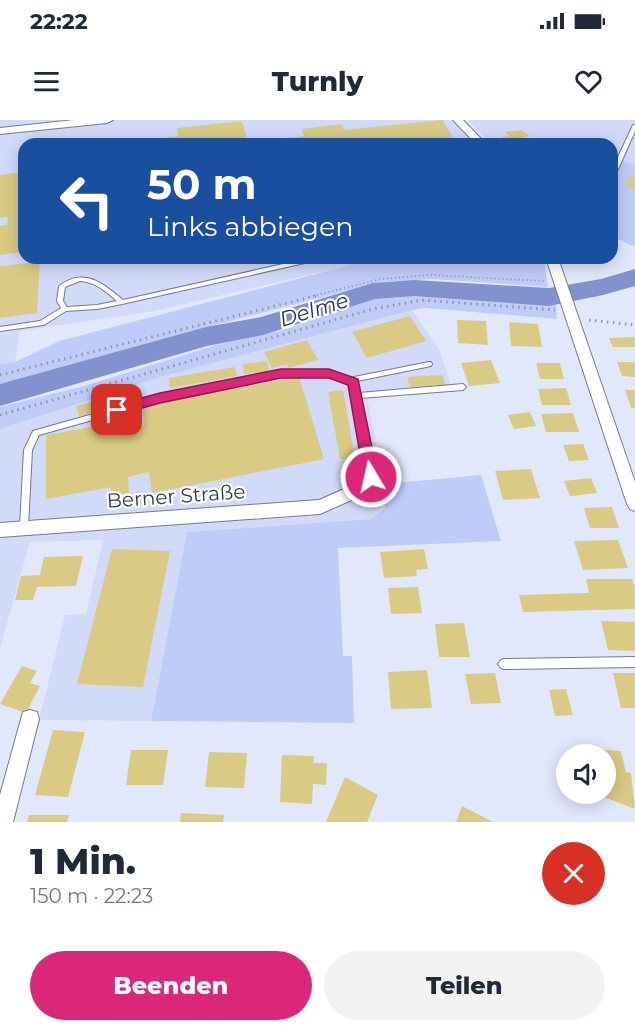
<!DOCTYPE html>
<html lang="de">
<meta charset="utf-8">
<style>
:root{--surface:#fff;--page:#f2f2f3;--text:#1f2937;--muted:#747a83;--accent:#db2777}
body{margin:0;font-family:Montserrat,sans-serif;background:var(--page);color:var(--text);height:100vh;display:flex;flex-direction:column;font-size:22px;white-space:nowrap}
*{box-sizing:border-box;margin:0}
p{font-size:20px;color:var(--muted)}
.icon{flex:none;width:33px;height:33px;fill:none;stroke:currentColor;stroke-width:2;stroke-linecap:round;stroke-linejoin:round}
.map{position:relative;height:702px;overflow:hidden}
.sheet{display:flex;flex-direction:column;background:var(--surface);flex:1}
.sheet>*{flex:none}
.banner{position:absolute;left:18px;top:18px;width:600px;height:126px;border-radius:18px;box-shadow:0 3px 15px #0003;background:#1a4fa0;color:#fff;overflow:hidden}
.fabs{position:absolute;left:556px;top:624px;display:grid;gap:12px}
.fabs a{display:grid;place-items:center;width:60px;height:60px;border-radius:50%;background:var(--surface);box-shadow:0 3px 15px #0003;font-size:30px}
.pin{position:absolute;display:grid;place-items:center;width:51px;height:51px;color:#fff;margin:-26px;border-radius:12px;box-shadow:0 3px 9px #0006}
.me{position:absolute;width:66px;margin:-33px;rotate:351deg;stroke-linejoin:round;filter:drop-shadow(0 0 4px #0008)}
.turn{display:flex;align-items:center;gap:21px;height:126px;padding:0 30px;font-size:27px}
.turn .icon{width:78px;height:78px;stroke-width:2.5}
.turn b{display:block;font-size:42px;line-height:51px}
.round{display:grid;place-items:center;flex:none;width:63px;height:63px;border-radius:32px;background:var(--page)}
.headline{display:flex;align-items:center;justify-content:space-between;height:102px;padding:0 30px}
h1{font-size:36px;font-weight:800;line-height:45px}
.button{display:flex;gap:12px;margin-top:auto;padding:12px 30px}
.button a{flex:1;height:69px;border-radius:36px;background:var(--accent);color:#fff;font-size:24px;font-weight:800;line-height:69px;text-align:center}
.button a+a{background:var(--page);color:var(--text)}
.status{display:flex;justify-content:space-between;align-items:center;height:42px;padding:0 30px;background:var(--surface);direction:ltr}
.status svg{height:16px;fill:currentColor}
header{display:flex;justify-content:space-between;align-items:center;height:78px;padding:0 30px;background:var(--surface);font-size:27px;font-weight:800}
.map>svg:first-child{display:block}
.built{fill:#d2daf9}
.green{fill:#c0ccf8}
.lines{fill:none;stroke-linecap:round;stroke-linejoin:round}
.river{fill:#8392ce;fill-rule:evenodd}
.building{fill:#d9ca84}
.service-casing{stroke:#74798f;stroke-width:2}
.minor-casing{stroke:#74798f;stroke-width:2}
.tertiary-casing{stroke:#74798f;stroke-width:2}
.path-far1{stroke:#9196a4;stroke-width:2;stroke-dasharray:1 3;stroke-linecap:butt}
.path{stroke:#9196a4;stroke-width:3;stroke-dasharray:1.5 4.5;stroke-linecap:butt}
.service{fill:#fff;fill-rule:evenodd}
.minor{fill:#fff;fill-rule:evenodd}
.tertiary{fill:#fff;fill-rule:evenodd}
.route{fill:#db2777;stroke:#8e194d;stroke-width:1.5}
.labels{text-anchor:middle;stroke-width:4.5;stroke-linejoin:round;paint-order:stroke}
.street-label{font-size:20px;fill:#363942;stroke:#fff}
.water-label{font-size:21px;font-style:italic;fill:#242c73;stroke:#fff}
</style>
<div class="status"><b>22:22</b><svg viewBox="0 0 49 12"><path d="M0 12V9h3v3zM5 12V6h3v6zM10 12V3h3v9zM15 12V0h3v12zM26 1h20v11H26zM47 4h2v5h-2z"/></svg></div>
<header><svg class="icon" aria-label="menu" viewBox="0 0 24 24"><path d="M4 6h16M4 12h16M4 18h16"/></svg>Turnly<svg class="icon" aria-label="heart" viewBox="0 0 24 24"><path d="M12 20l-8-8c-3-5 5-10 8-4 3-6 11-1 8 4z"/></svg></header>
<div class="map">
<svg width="635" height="702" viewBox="0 0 635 702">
<rect width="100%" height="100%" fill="#e2e8fb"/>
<path class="built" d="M0 0H452L472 24H24V138H381L155 191 20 211 15 242 0 244Z
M468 0H635V44L612 39V24H491Z
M412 190 439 229 451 266 366 272 384 364 385 388 371 399 187 412 151 601 39 600 65 495 86 494 103 420 30 422 0 528V309L164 256Z"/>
<path class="green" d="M612 39 635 44V127L612 116Z
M500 138 544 140 548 167 433 159 380 162 204 208 0 267V244L15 242 59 221 374 139Z
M418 174 556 185 557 199 424 188 412 190 164 256 0 309V287L84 266 216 225 287 209 371 178Z
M481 355 501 421 338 428 343 536H352L354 603 151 601 187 412 371 399 385 388 384 364Z"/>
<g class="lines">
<path class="river" d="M635 149V166L603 175 549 186 414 176 375 179 263 215 207 226 0 286V264L206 207 261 197 373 163 414 160 549 168 601 159Z"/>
</g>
<path class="building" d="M442 0 457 24H168L167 17 178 16 177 8 242 1 248 22 304 16 302 9 341 4 344 10Z
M522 10 529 16 523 18 525 20 508 24 502 17 509 16 505 12Z
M24 52V132L0 135V106L7 105 8 97 0 98V55Z
M631 55 635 56V69L626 67Z
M29 138H40L37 193 0 198V146L29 143Z
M410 196 426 221 367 238 352 212Z
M457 200 486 201 488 225 458 223Z
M509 202 538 204 542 227 511 226Z
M635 217V227H613L609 218Z
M307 220 318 240 288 248 287 244 272 248 264 232Z
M491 240 500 263 469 266 461 243Z
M267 241 269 251 244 254 243 244Z
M617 242H635V257L622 256Z
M536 243H560L564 259H540Z
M235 247 237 256 170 268 169 258Z
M443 255 445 265 410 267 407 257Z
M299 257 324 339 152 373 149 352 128 357 129 373 112 376 111 367 46 379V315L124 301 125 310 144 306 142 285Z
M566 268 571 285H542L538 269Z
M343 270 355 338 340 339 328 272Z
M625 270H635V288H631Z
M118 275 120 284 79 296 76 286Z
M530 292 536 306 514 309 508 295Z
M573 293 579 312H546L541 294Z
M583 324 589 340 569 341 563 325Z
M531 349 540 378 503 380 495 351Z
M591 358 597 373 570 376 564 361Z
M612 387 619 408H590L584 388Z
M618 420 628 448 583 450 574 421Z
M112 429 170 431 143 567 77 564Z
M424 429 428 449 416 450 417 456 384 458 380 432Z
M83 436 76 466 37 467 33 480H15L21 456 40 455 44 437Z
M586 459H632L635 468V489L523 492 519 475 589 473Z
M418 467 422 493 391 494 388 468Z
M601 501 635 502V531L608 530Z
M464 503 470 537H439L435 504Z
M22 546 37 551 30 563 40 566 26 593 0 584Z
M427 550 432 588 391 589 388 552Z
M495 553 501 583 471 584 465 554Z
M613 553H635V588H621Z
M566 569 573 595 555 596 549 570Z
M53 610 85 612 68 677 35 675Z
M591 629 621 631 626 652 631 653 635 689 596 674H606V634H592Z
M131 630H168L163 665H126Z
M209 632 247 633 244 668 205 667Z
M282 635 314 636 313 643H327L326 665 313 664 312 684 280 682Z
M345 657 378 675 367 702H326Z
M462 686 493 702H456Z
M181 693 224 695 223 702H180Z
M29 695H69L67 702H27Z"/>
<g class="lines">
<g class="service-casing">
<path id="service" d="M633 5H635V11L615 56 612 58V50Z
M310 138H321L318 140 122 184 97 189 66 191 44 205 0 211V207L40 201 61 188 57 181 59 166C84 147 103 163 123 180ZM80 161C96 162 105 171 117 181L97 185 67 187 63 181 65 167Z
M429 242H431L432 244 431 246 357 261 359 273 463 264 466 267 463 270 360 278 375 357 374 359 354 375 351 376 348 375 347 373 348 371 367 356 351 264 329 255 281 256 160 281 39 315 32 330 28 407 27 409 24 410 21 409 20 407 24 330 33 311 160 275 281 252 329 251 349 258Z
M635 537V547L503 549 500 547 498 544 500 541 503 539Z"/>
</g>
<g class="minor-casing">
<path id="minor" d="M453 0H463L486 24H476Z
M546 138H558L635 362V391L630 389 627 384Z
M351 366 356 368 359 373 356 378 320 394 0 417V403L319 380Z
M30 590 37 592 39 599 13 702H0V675L21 599 23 592Z"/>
</g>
<g class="tertiary-casing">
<path id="tertiary" d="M74 0H113L107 3 0 14V8Z"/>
</g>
<path class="path-far1" d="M313 176 381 159 429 155 544 161"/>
<path class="path" d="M589 200 635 205
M0 255 319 175
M0 295 373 189 422 180 555 190"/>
<use href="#service" class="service"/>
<use href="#minor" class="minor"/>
<use href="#tertiary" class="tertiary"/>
</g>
<path class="route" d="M281 249H329L358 259 378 357 376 361H366L364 357 348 265 329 258H281L160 283 117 295 110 290 112 286 160 273Z"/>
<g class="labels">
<g class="street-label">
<text transform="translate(176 376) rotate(-4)" y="7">Berner Straße</text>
</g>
<g class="water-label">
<text transform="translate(314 190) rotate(-17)" y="7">Delme</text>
</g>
</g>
</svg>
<div class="fabs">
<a><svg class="icon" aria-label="sound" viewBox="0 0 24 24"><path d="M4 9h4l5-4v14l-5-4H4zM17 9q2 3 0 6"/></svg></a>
</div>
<div class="pin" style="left:117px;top:290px;background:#d93025"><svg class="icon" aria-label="arrive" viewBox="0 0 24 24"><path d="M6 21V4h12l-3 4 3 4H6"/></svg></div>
<svg class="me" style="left:371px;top:357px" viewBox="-20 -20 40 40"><circle r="17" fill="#db2777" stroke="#fff" stroke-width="3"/><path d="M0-11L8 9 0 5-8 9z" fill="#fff"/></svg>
<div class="banner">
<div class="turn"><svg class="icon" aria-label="left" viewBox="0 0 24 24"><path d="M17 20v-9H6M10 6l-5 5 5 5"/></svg><div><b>50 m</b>Links abbiegen</div></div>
</div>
</div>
<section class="sheet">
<div class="headline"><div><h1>1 Min.</h1><p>150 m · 22:23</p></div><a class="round" style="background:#d93025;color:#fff"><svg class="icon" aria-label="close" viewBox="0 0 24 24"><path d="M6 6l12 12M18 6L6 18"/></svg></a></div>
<div class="button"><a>Beenden</a><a>Teilen</a></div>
</section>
